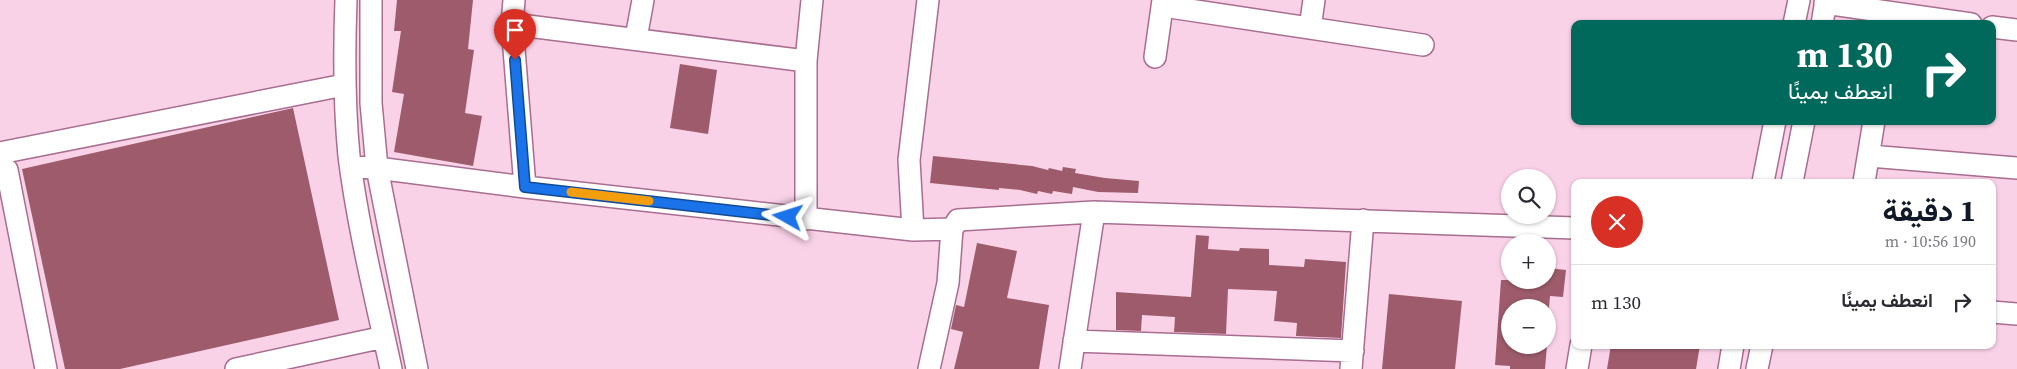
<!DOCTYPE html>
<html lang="ar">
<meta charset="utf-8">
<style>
:root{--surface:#fff;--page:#f2f2f3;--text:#2b2b33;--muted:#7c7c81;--line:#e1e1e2;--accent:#111827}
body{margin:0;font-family:"Source Serif 4",Vazirmatn,serif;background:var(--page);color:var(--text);direction:rtl;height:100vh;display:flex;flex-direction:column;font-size:19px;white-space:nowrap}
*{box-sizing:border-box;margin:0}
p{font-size:16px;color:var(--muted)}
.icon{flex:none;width:28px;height:28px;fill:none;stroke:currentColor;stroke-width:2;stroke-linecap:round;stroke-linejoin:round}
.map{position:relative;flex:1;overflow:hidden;direction:ltr}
.side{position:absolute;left:1571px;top:179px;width:425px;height:170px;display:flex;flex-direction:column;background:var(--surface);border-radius:10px;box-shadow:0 1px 4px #0004;direction:rtl}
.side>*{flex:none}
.hud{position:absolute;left:1571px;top:20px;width:425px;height:105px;border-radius:10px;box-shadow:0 1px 4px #0004;direction:rtl;background:#00695c;color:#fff;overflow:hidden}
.controls{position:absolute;left:1501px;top:169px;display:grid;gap:10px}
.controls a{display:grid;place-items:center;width:55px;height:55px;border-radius:50%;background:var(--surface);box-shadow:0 1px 4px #0004;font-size:25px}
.pin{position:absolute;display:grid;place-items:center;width:42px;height:42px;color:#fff;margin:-51px -21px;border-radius:50% 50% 50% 0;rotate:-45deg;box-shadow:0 0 5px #0007}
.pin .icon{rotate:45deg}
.me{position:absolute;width:55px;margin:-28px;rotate:276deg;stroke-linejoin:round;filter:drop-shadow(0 0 4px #0008)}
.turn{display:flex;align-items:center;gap:18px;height:105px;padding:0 20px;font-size:22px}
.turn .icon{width:65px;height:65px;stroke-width:2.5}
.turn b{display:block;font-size:35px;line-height:42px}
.round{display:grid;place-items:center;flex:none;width:52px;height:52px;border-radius:26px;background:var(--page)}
.overview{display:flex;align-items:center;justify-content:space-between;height:85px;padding:0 20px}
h1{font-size:30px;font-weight:700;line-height:38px;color:var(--accent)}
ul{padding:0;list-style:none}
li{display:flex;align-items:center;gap:15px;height:75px;padding:0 20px;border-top:1px solid var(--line)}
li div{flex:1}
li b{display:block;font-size:19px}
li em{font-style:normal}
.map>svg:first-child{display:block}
.building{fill:#9d5b6b}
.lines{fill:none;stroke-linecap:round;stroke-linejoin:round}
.minor-casing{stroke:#a96d90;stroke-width:24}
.minor{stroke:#fff;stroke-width:21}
.route-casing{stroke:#114b97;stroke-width:12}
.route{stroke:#1a73e8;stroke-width:9}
.slow{stroke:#f59e0b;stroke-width:9}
</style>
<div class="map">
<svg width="2017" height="369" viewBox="0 0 2017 369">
<rect width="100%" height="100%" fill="#fad2e8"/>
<path class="building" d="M397 0H473L468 49 474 50 465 113 482 116 473 166 394 152 404 94 392 92 401 31H394Z
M680 64 717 70 708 134 670 128Z
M293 108 339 320 120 369H65L22 169Z
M933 156 1032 166 1048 170 1049 168 1062 171 1063 167 1076 169 1075 173 1105 178 1139 181 1138 193 1098 192 1073 187 1072 194 1053 191 1052 194 1038 191 1037 194 1020 190 999 188V190L930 183Z
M1196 235 1209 236 1208 249 1239 251 1240 248 1269 249V265L1304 267 1305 259 1346 262 1341 338 1296 336 1297 323 1274 321 1277 291 1228 289 1226 334 1174 332 1175 317 1142 315 1141 331 1116 330V292L1191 297Z
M977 243 1017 251 1007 298 1049 305 1039 369H954L963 332 951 329 956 305 964 307Z
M1548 268 1566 270 1563 297 1550 296 1549 308H1510V345H1547L1545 369H1510V366L1495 365 1501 280H1548Z
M1389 294 1462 301 1455 369H1382Z
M1611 345H1700L1696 369H1607Z"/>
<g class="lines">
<g class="minor-casing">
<path id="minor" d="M346 0C344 52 344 104 349 156 358 228 376 299 391 369
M371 0V103L377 168 417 369
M514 0 512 24 525 187
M1825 3 1971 24
M1163 6 1423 45
M512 24 806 61 812 0
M1794 24 1799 0
M1822 24 1826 0
M1992 27 2017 30
M1310 28 1314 0
M636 38 643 0
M1155 57 1163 0
M806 61V219
M0 153 344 85
M1869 156 2017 168
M0 166 7 170 46 369
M351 167 377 168 525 187 913 230 952 229
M1763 182 1775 121
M1792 182 1804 121
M1864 182 1874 121
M913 230 909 160 928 0
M1992 312 2017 314
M1074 341 1353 351
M236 369 384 337
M929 369 948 283 952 229 958 220 1094 212 1575 228
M1070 369 1094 212
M1351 369 1363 220
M1577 369 1581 345
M1729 369 1733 345
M1757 369 1762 345"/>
</g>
<use href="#minor" class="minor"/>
</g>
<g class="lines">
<g class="route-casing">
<path id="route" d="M515 60 525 187 788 217"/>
</g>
<use href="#route" class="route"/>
<path class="slow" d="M571 192 649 201"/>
</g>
</svg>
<div class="controls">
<a><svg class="icon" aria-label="search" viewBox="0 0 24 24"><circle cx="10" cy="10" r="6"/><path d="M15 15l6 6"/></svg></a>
<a>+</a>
<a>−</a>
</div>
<div class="pin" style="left:515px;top:60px;background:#d93025"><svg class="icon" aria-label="arrive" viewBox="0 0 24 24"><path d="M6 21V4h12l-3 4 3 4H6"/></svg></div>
<svg class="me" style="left:788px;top:217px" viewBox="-20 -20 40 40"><path d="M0-17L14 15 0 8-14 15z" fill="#1a73e8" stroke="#fff" stroke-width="4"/></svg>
<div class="hud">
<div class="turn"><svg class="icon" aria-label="right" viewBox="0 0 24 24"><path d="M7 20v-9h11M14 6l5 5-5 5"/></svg><div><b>130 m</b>انعطف يمينًا</div></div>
</div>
<section class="side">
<div class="overview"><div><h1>1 دقيقة</h1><p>190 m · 10:56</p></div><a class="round" style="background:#d93025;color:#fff"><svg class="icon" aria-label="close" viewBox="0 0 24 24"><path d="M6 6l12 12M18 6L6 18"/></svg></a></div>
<ul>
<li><svg class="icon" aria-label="right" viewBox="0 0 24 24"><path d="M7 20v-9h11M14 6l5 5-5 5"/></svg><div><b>انعطف يمينًا</b></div><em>130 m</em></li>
</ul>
</section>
</div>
